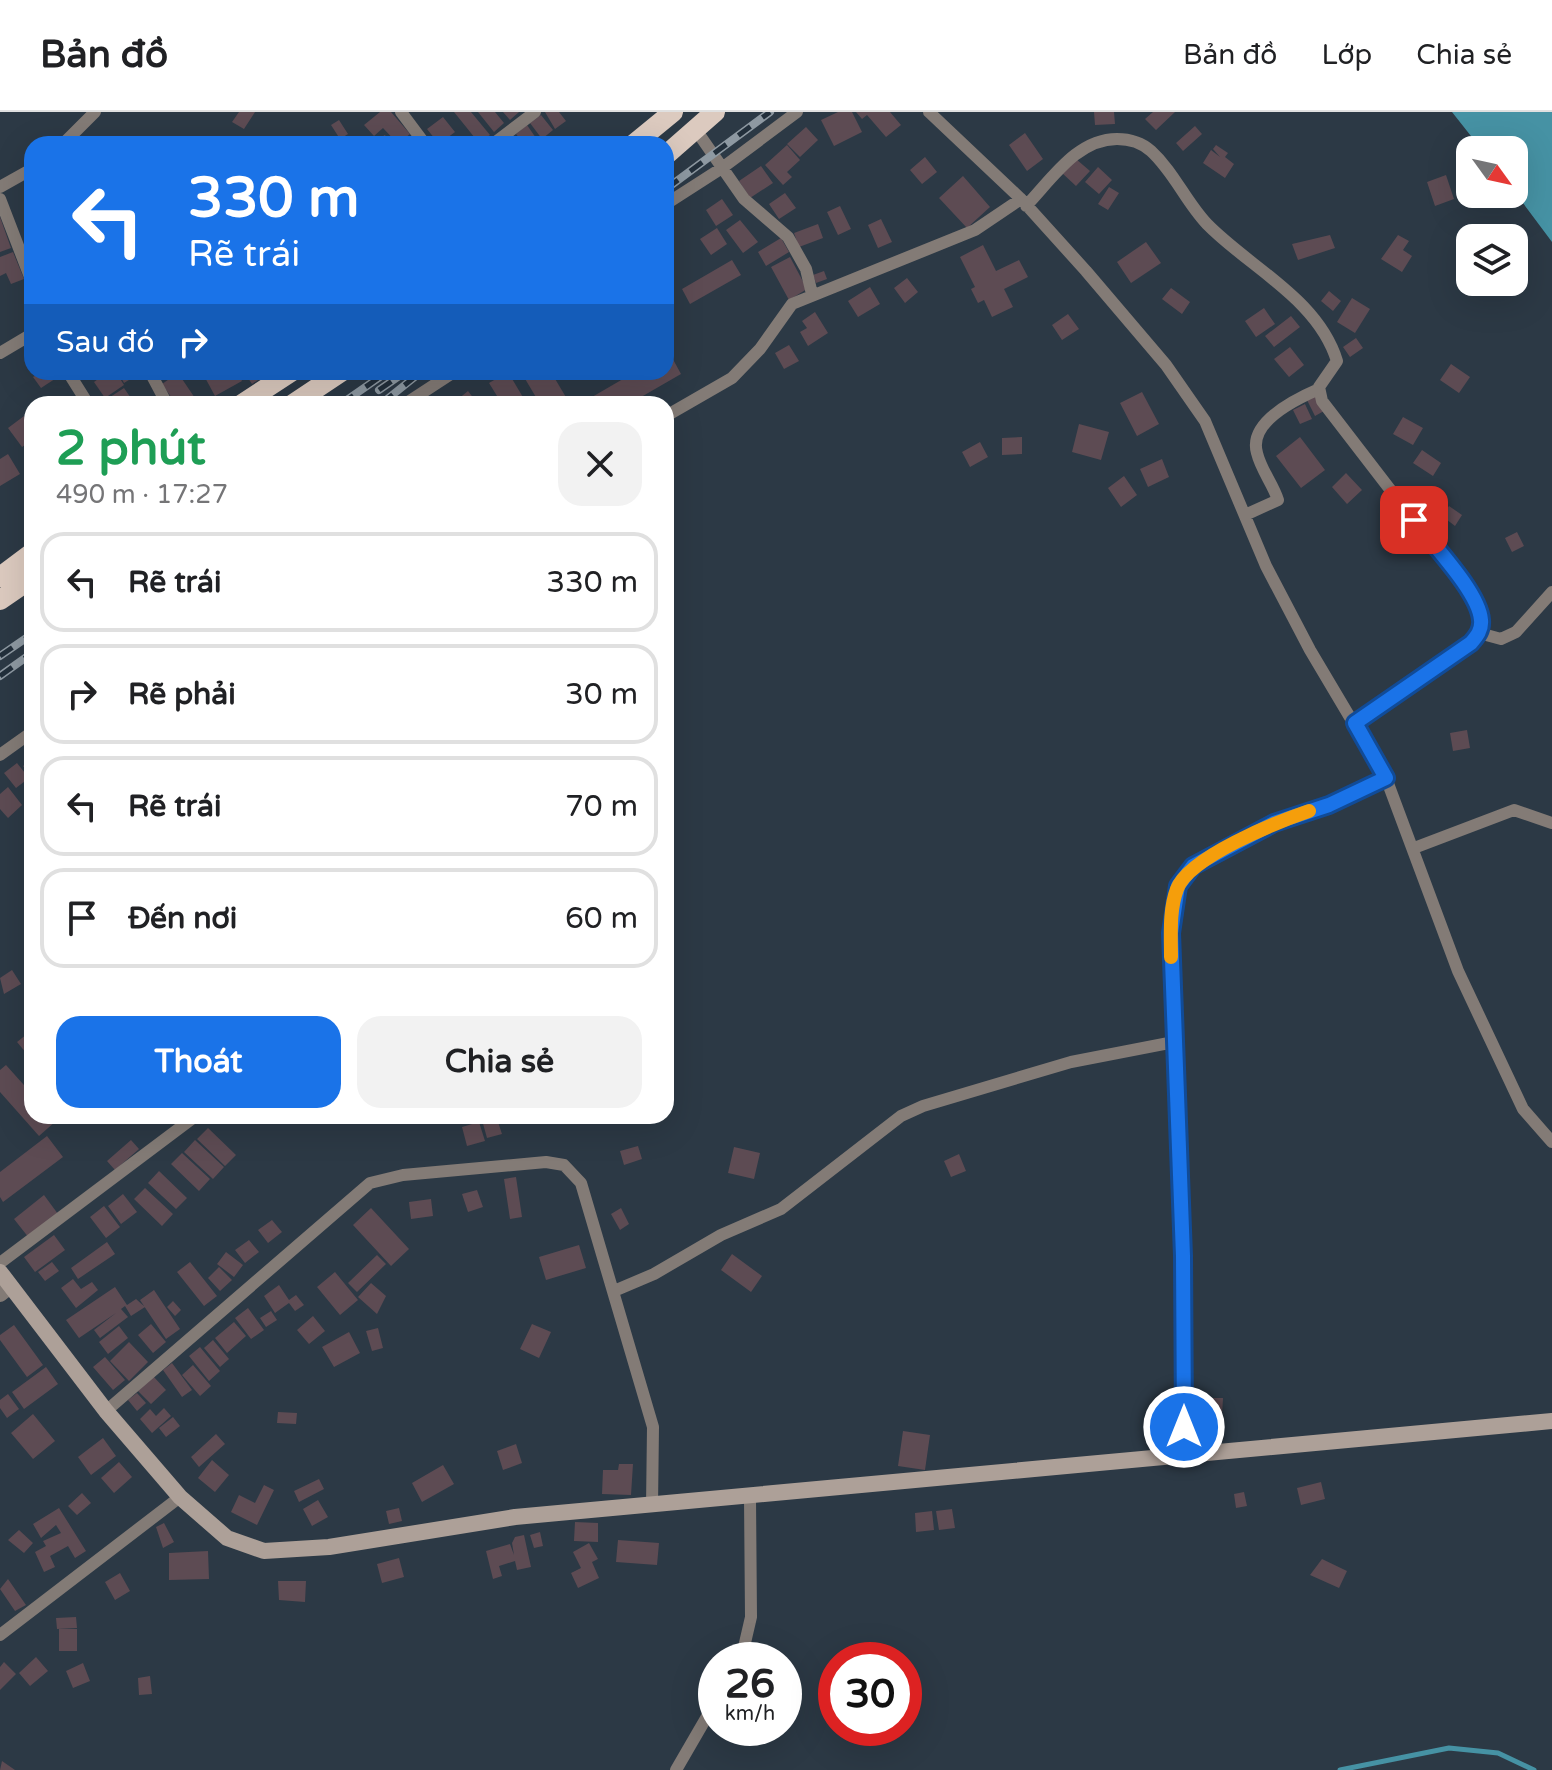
<!DOCTYPE html>
<html lang="vi">
<meta charset="utf-8">
<style>
:root{--surface:#fff;--page:#f2f2f2;--text:#202124;--muted:#757577;--line:#e0e0e0;--accent:#1a73e8}
body{margin:0;font-family:"Varela Round",sans-serif;background:var(--page);color:var(--text);height:100vh;display:flex;flex-direction:column;font-size:30px;white-space:nowrap}
*{box-sizing:border-box;margin:0}
p{font-size:26px;color:var(--muted)}
.icon{flex:none;width:44px;height:44px;fill:none;stroke:currentColor;stroke-width:2;stroke-linecap:round;stroke-linejoin:round}
.map{position:relative;flex:1;overflow:hidden}
.panel{position:absolute;left:24px;top:284px;width:650px;height:728px;display:flex;flex-direction:column;background:var(--surface);border-radius:24px;box-shadow:0 8px 32px #0002}
.panel>*{flex:none}
.banner{position:absolute;left:24px;top:24px;width:650px;height:244px;border-radius:24px;box-shadow:0 8px 32px #0002;background:#1a73e8;color:#fff;overflow:hidden}
.needle{width:52px;rotate:123deg}
.fabs{position:absolute;left:1456px;top:24px;display:grid;gap:16px}
.fabs a{display:grid;place-items:center;width:72px;height:72px;border-radius:16px;background:var(--surface);box-shadow:0 8px 32px #0002;font-size:40px}
.speed{position:absolute;left:698px;top:1530px;display:flex;gap:16px;font-size:40px;font-weight:700;text-align:center}
.speed>*{display:grid;place-content:center;width:104px;height:104px;border-radius:50%;background:var(--surface);box-shadow:0 8px 32px #0002;line-height:1}
.speed small{font-size:20px;font-weight:400}
.speed .limit{border:12px solid #d22;background:#fff;color:#111}
.pin{position:absolute;display:grid;place-items:center;width:68px;height:68px;color:#fff;margin:-34px;border-radius:16px;box-shadow:0 4px 12px #0006}
.me{position:absolute;width:88px;margin:-44px;rotate:0deg;stroke-linejoin:round;filter:drop-shadow(0 0 6px #0008)}
.turn{display:flex;align-items:center;gap:28px;height:168px;padding:0 32px;font-size:36px}
.turn .icon{width:104px;height:104px;stroke-width:2.5}
.turn b{display:block;font-size:56px;line-height:68px}
.then{display:flex;align-items:center;height:76px;padding:0 32px;background:#0003;gap:16px;font-size:30px}
.round{display:grid;place-items:center;flex:none;width:84px;height:84px;border-radius:24px;background:var(--page)}
.head{display:flex;align-items:center;justify-content:space-between;height:136px;padding:0 32px}
h1{font-size:48px;font-weight:700;line-height:60px;color:#1e9e55}
.cta{display:flex;gap:16px;margin-top:auto;padding:16px 32px}
.cta a{flex:1;height:92px;border-radius:24px;background:var(--accent);color:#fff;font-size:32px;font-weight:700;line-height:92px;text-align:center}
.cta a+a{background:var(--page);color:var(--text)}
ul{padding:0;list-style:none}
li{display:flex;align-items:center;gap:24px;height:100px;margin:0 16px 12px;padding:0 16px;border:4px solid var(--line);border-radius:24px}
li div{flex:1}
li b{display:block;font-size:30px}
li em{font-style:normal}
header{display:flex;align-items:center;gap:48px;box-sizing:border-box;height:112px;padding:0 40px;background:var(--surface);border-bottom:2px solid var(--line)}
header strong{font-size:38px}
nav{display:flex;gap:44px;margin-inline-start:auto;font-size:28px}
.map>svg:first-child{display:block}
.water{fill:#4692a4}
.lines{fill:none;stroke-linecap:round;stroke-linejoin:round}
.stream{stroke:#4692a4;stroke-width:5}
.building{fill:#5d4b53}
.minor{stroke:#837b76;stroke-width:12}
.tertiary{stroke:#837b76;stroke-width:16}
.secondary{stroke:#ada098;stroke-width:16}
.trunk{stroke:#dccabf;stroke-width:20}
.rail-casing{stroke:#8e99a2;stroke-width:8}
.rail{stroke:#222f3b;stroke-width:5;stroke-dasharray:15;stroke-linecap:butt}
.route-casing{stroke:#114b97;stroke-width:20}
.route{stroke:#1a73e8;stroke-width:14}
.slow{stroke:#f59e0b;stroke-width:14}
</style>
<header>
<strong>Bản đồ</strong>
<nav><a>Bản đồ</a><a>Lớp</a><a>Chia sẻ</a></nav>
</header>
<div class="map">
<svg width="1552" height="1658" viewBox="0 0 1552 1658">
<rect width="100%" height="100%" fill="#2c3945"/>
<path class="water" d="M1452 0H1552V130L1514 79V38H1482Z"/>
<g class="lines">
<path class="stream" d="M1340 1658 1449 1636 1498 1641 1534 1658"/>
</g>
<path class="building" d="M239 0H255L244 17 232 10Z
M380 0H391L410 22 398 32 383 16 374 24 364 13Z
M454 0H471L490 23 479 31Z
M478 0H495L504 11 494 20Z
M503 0H519L510 8Z
M545 0H559L566 9 555 17Z
M838 0H852L862 20 834 34 821 8Z
M856 0H890L901 13 886 25 867 3 862 7Z
M1094 0H1114L1115 12 1095 13Z
M1153 0H1175L1156 18 1145 7Z
M541 3 553 18 542 27 530 11Z
M443 5 455 20 439 32 427 17Z
M339 8 348 22 340 27 331 13Z
M527 13 538 29 534 32H524L516 22Z
M1195 14 1202 22 1183 39 1176 31Z
M806 15 818 28 800 45 787 32Z
M1025 21 1043 47 1027 59 1009 33Z
M385 23 390 32H375L373 30Z
M787 33 800 48 787 60 792 65 783 73 765 53Z
M1216 33 1228 41 1225 45 1234 52 1225 66 1203 51 1211 38 1220 45 1213 37Z
M925 45 937 60 922 72 910 58Z
M1076 47 1090 59 1076 74 1062 61Z
M761 54 773 71 750 86 739 69Z
M1098 55 1112 68 1099 82 1085 70Z
M1446 63 1454 87 1435 94 1427 70Z
M963 64 990 95 967 116 939 86Z
M1109 75 1119 81 1108 98 1098 92Z
M785 81 796 96 779 107 769 92Z
M722 87 733 103 716 114 706 98Z
M840 94 851 117 838 123 827 100Z
M0 105 11 136 0 140Z
M881 107 892 130 878 136 868 113Z
M740 108 758 130 743 141 726 118Z
M818 112 823 126 799 135 794 121Z
M717 116 727 132 711 143 700 127Z
M1330 123 1335 136 1298 148 1292 132Z
M1398 123 1409 129 1403 138 1412 144 1402 160 1381 147Z
M781 126 789 140 766 154 758 140Z
M1146 130 1161 151 1131 171 1117 150Z
M983 133 996 159 1019 148 1028 165 1004 177 1013 195 992 205 984 188 978 191 971 177 975 175 960 145Z
M13 140 24 167 11 172 6 161 0 164V145Z
M790 145 807 177 789 188 771 155Z
M732 148 741 163 690 192 682 177Z
M824 159 827 167 816 171 813 163Z
M907 166 918 180 905 191 894 176Z
M870 175 880 192 858 205 848 189Z
M1171 176 1190 190 1182 202 1162 187Z
M1329 179 1341 189 1333 199 1321 189Z
M1352 186 1370 197 1355 221 1337 210Z
M1264 196 1275 212 1256 225 1245 209Z
M815 200 828 221 808 234 800 220 807 216 802 209Z
M1068 202 1079 217 1062 228 1052 213Z
M1291 204 1300 215 1274 235 1265 224Z
M1356 226 1363 236 1350 245 1343 235Z
M789 233 799 249 784 257 775 241Z
M1290 235 1304 253 1289 265 1274 247Z
M669 240 681 262 629 292H580L635 260H666Z
M1451 252 1470 265 1459 281 1440 268Z
M41 260H59L61 263 41 276 33 265Z
M108 260H116L124 273 105 286 94 270Z
M118 260H142L124 271Z
M202 260H238L242 269 215 284Z
M244 260H270L252 272Z
M508 260 527 292H502L489 271Z
M521 260H551L570 292H540Z
M178 261 199 292H176L162 272Z
M124 276 135 292H106L104 289Z
M468 279 478 292H452Z
M1142 280 1159 312 1137 324 1120 291Z
M1314 282 1324 299 1315 304 1306 286Z
M1305 292 1312 307 1300 312 1293 298Z
M24 304 32 315V328L22 335 8 316Z
M1403 305 1423 316 1413 333 1393 322Z
M1079 312 1109 320 1101 348 1072 340Z
M1022 325V342L1002 343V326Z
M1300 325 1325 358 1301 376 1276 344Z
M980 330 988 345 970 355 962 340Z
M1422 338 1441 351 1433 364 1413 351Z
M8 342 20 362 0 374V347Z
M1162 347 1169 365 1148 375 1140 357Z
M1346 361 1362 378 1347 392 1332 375Z
M1124 364 1137 383 1121 395 1108 376Z
M1449 394 1462 403 1455 414 1442 404Z
M1517 420 1524 434 1512 440 1505 426Z
M1467 618 1470 636 1453 639 1450 621Z
M32 647V666L23 654Z
M17 651 29 666 16 676 4 661Z
M8 675 22 693 8 706 0 697V682Z
M12 858 21 872 4 882 0 866Z
M32 918V948L17 930Z
M6 953 32 982V1004H51L56 1009 39 1024 0 980V958Z
M496 1004 502 1022 487 1026 482 1008Z
M479 1010 485 1029 467 1034 462 1015Z
M208 1016 236 1043 225 1054 197 1027Z
M47 1024 63 1045 3 1090 0 1085V1060Z
M131 1028 139 1037 115 1058 107 1049Z
M195 1028 224 1055 213 1067 184 1040Z
M638 1034 642 1047 624 1053 620 1039Z
M734 1035 760 1041 754 1067 728 1061Z
M182 1041 210 1067 199 1079 171 1052Z
M959 1042 966 1059 951 1065 944 1049Z
M159 1059 187 1086 176 1097 148 1071Z
M516 1065 522 1105 510 1107 504 1067Z
M145 1076 173 1102 162 1114 134 1087Z
M477 1078 483 1095 468 1100 462 1082Z
M123 1082 137 1100 121 1112 108 1094Z
M44 1083 58 1102 29 1126 14 1107Z
M431 1087 433 1104 411 1107 409 1090Z
M104 1094 120 1115 106 1126 90 1105Z
M371 1096 409 1137 391 1154 353 1113Z
M621 1096 629 1112 620 1118 611 1102Z
M272 1108 282 1120 268 1131 258 1118Z
M54 1123 65 1138 35 1160 24 1145Z
M249 1128 259 1140 245 1151 235 1138Z
M107 1130 115 1142 78 1167 71 1156Z
M579 1133 586 1156 546 1168 539 1145Z
M226 1140 243 1153 234 1165 217 1152Z
M732 1142 762 1164 751 1180 721 1158Z
M377 1143 386 1152 357 1180 348 1171Z
M52 1150 59 1159 45 1169 38 1160Z
M190 1150 217 1184 204 1194 177 1160Z
M219 1155 232 1168 220 1179 208 1166Z
M335 1160 358 1188 340 1203 317 1175Z
M73 1167 81 1177 92 1170 98 1178 76 1196 61 1176Z
M371 1171 386 1184 377 1202 358 1185Z
M279 1173 289 1188 296 1183 304 1193 295 1199 289 1191 275 1201 264 1184Z
M115 1175 127 1193 136 1187 145 1195 131 1204 125 1194 121 1197 128 1205 100 1226 94 1218 116 1201 79 1226 66 1208Z
M154 1178 180 1217 166 1227 140 1188Z
M173 1189 181 1198 175 1204 167 1195Z
M248 1196 264 1218 251 1227 235 1206Z
M271 1199 277 1208 266 1215 260 1206Z
M313 1204 325 1219 309 1232 297 1218Z
M234 1210 246 1224 227 1241 215 1226Z
M151 1212 166 1230 153 1241 138 1223Z
M532 1212 551 1220 539 1246 520 1237Z
M14 1213 43 1253 27 1265 0 1228V1223Z
M119 1214 128 1226 108 1242 99 1230Z
M378 1216 383 1236 372 1239 366 1219Z
M349 1220 360 1241 334 1255 322 1235Z
M213 1228 229 1247 220 1255 204 1236Z
M129 1230 148 1250 129 1269 110 1249Z
M200 1235 220 1259 209 1269 189 1244Z
M105 1245 125 1268 113 1278 93 1255Z
M172 1251 192 1278 182 1285 163 1258Z
M193 1253 211 1274 200 1284 182 1263Z
M46 1255 58 1272 24 1297 12 1280Z
M153 1264 166 1278 151 1292 138 1279Z
M137 1281 146 1291 137 1299 128 1288Z
M8 1282 19 1297 7 1306 0 1296V1288Z
M1209 1286H1223L1222 1303 1209 1302Z
M164 1296 171 1304 152 1321 140 1307 150 1297 156 1304Z
M278 1300 297 1301 296 1312 277 1311Z
M33 1302 55 1329 33 1347 11 1321Z
M173 1305 180 1314 166 1325 159 1316Z
M903 1319 930 1323 925 1358 898 1354Z
M216 1322 225 1332 199 1355 191 1345Z
M103 1326 116 1344 91 1363 78 1345Z
M516 1332 522 1351 503 1358 497 1339Z
M212 1348 229 1363 215 1380 198 1366Z
M119 1350 132 1365 114 1381 101 1366Z
M619 1352H633L631 1383 602 1382 603 1358H618Z
M443 1353 454 1372 422 1390 412 1371Z
M319 1367 324 1377 299 1390 294 1379Z
M1321 1370 1325 1387 1301 1393 1297 1376Z
M264 1373 274 1378 257 1413 231 1400 239 1383 255 1391Z
M1244 1380 1247 1394 1236 1396 1234 1382Z
M82 1381 91 1391 77 1403 68 1394Z
M318 1388 328 1405 312 1414 303 1397Z
M59 1396 86 1439 75 1446 68 1434 50 1444 55 1455 44 1460 35 1440 46 1434 43 1429 61 1421 56 1413 41 1426 33 1412Z
M399 1396 402 1409 389 1412 386 1399Z
M952 1397 955 1416 939 1418 936 1399Z
M932 1399 934 1418 916 1420 915 1401Z
M575 1410 598 1411V1430L574 1429Z
M164 1411 174 1430 163 1436 156 1415Z
M19 1418 33 1431 24 1441 8 1428Z
M540 1420 543 1434 534 1436 530 1423Z
M524 1423 531 1455 517 1458 515 1449 499 1454 502 1464 493 1467 486 1439 510 1432 514 1443 512 1431 515 1425Z
M618 1428 659 1431 657 1453 616 1450Z
M589 1431 598 1447 592 1450 599 1466 578 1476 571 1461 581 1456 573 1440Z
M208 1439 209 1467 169 1468V1441Z
M399 1446 404 1465 382 1471 377 1452Z
M1322 1447 1347 1459 1339 1476 1310 1463Z
M120 1461 130 1479 115 1488 105 1470Z
M8 1467 26 1493 15 1499 0 1477Z
M278 1469H306L305 1490 279 1488Z
M76 1505 77 1516 57 1517 56 1506Z
M59 1517H77V1539H59Z
M36 1545 48 1559 30 1574 19 1561Z
M4 1550 16 1562 0 1578V1555Z
M83 1551 90 1569 73 1576 66 1559Z
M150 1564 152 1582 139 1583 138 1566Z
M2 1649 15 1658H0Z"/>
<g class="lines">
<path class="minor" d="M401 0 425 32
M929 0 1021 87 1086 159 1166 253 1205 309 1266 454 1310 538 1386 666 1458 859 1523 997 1552 1030
M696 18 744 87 788 125 806 157 812 182
M63 32 95 0
M493 32 535 0
M0 75 32 57
M0 87 32 170
M666 92 722 56 797 0
M1026 94C1052 67 1077 27 1117 27 1129 27 1142 31 1151 39 1174 60 1186 90 1207 112 1250 156 1318 187 1337 249L1319 275 1322 289 1469 480C1479 499 1486 512 1471 531L1355 611
M0 241 32 222
M68 260 88 292
M150 260 167 292
M405 292 454 260
M666 304 732 266 760 237 792 192 975 118 1021 87
M1245 403 1278 388C1273 372 1261 358 1257 341 1248 310 1296 287 1319 277
M1479 521 1501 527 1516 520 1552 480
M0 643 32 620
M1414 736 1514 698 1552 711
M0 1151 193 1006
M614 1179 654 1162 721 1123 781 1097 901 1004 923 994 1071 950 1174 930
M106 1299 370 1071 403 1063 546 1050 564 1053 581 1071 653 1315 652 1394
M1184 1342V1206L1171 821 1178 774 1193 754 1274 711 1329 693 1386 666
M0 1523 180 1385
M741 1548 751 1505 750 1386
M676 1658 716 1589"/>
<path class="tertiary" d="M0 1182 10 1174"/>
<path class="secondary" d="M0 1160 106 1299 180 1385 227 1426 264 1439 329 1435 515 1405 1552 1309"/>
<path class="trunk" d="M634 32 673 0
M666 43 715 0
M242 292 291 260
M293 292 341 260
M0 465 32 441
M0 488 32 466"/>
<g class="rail-casing">
<path id="rail" d="M666 77 770 0
M379 278 405 260
M341 292 387 260
M381 292 421 260
M0 544 32 522
M0 564 32 541"/>
</g>
<use href="#rail" class="rail"/>
</g>
<g class="lines">
<g class="route-casing">
<path id="route" d="M1184 1315 1183 1144 1171 821 1178 774 1193 754 1274 711 1329 693 1386 666 1355 611 1471 531C1477 524 1482 518 1481 508 1479 480 1432 432 1414 408"/>
</g>
<use href="#route" class="route"/>
<path class="slow" d="M1171 845C1171 823 1169 798 1177 777 1189 745 1277 710 1309 699"/>
</g>
</svg>
<div class="fabs">
<a><svg class="needle" viewBox="-14 -14 28 28"><path d="M0-13l5 13h-10z" fill="#e53935"/><path d="M0 13l5-13h-10z" fill="#757577"/></svg></a>
<a><svg class="icon" aria-label="layers" viewBox="0 0 24 24"><path d="M12 4l9 5-9 5-9-5zM3 14l9 5 9-5"/></svg></a>
</div>
<div class="speed"><div>26<small>km/h</small></div><div class="limit">30</div></div>
<div class="pin" style="left:1414px;top:408px;background:#d93025"><svg class="icon" aria-label="arrive" viewBox="0 0 24 24"><path d="M6 21V4h12l-3 4 3 4H6"/></svg></div>
<svg class="me" style="left:1184px;top:1315px" viewBox="-20 -20 40 40"><circle r="17" fill="#1a73e8" stroke="#fff" stroke-width="3"/><path d="M0-11L8 9 0 5-8 9z" fill="#fff"/></svg>
<div class="banner">
<div class="turn"><svg class="icon" aria-label="left" viewBox="0 0 24 24"><path d="M17 20v-9H6M10 6l-5 5 5 5"/></svg><div><b>330 m</b>Rẽ trái</div></div>
<div class="then">Sau đó<svg class="icon" aria-label="right" viewBox="0 0 24 24"><path d="M7 20v-9h11M14 6l5 5-5 5"/></svg></div>
</div>
<section class="panel">
<div class="head"><div><h1>2 phút</h1><p>490 m · 17:27</p></div><a class="round"><svg class="icon" aria-label="close" viewBox="0 0 24 24"><path d="M6 6l12 12M18 6L6 18"/></svg></a></div>
<ul>
<li><svg class="icon" aria-label="left" viewBox="0 0 24 24"><path d="M17 20v-9H6M10 6l-5 5 5 5"/></svg><div><b>Rẽ trái</b></div><em>330 m</em></li>
<li><svg class="icon" aria-label="right" viewBox="0 0 24 24"><path d="M7 20v-9h11M14 6l5 5-5 5"/></svg><div><b>Rẽ phải</b></div><em>30 m</em></li>
<li><svg class="icon" aria-label="left" viewBox="0 0 24 24"><path d="M17 20v-9H6M10 6l-5 5 5 5"/></svg><div><b>Rẽ trái</b></div><em>70 m</em></li>
<li><svg class="icon" aria-label="arrive" viewBox="0 0 24 24"><path d="M6 21V4h12l-3 4 3 4H6"/></svg><div><b>Đến nơi</b></div><em>60 m</em></li>
</ul>
<div class="cta"><a>Thoát</a><a>Chia sẻ</a></div>
</section>
</div>
